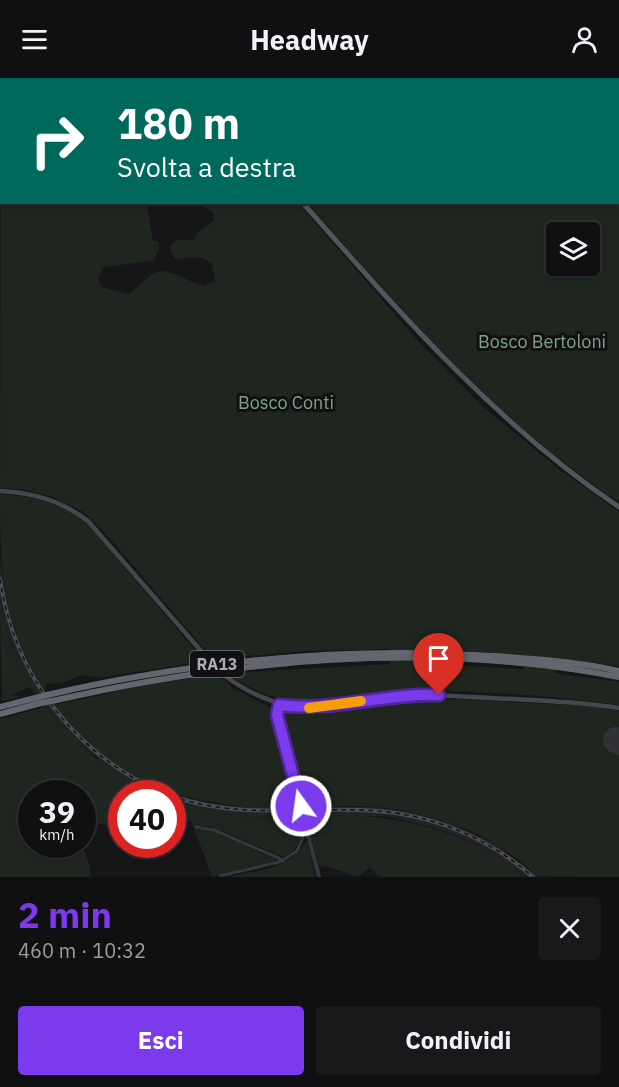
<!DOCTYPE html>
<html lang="it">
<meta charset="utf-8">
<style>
:root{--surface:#101012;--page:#19191b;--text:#f1f3f6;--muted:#9c9d9f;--line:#303032;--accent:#7c3aed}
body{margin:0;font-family:"IBM Plex Sans",sans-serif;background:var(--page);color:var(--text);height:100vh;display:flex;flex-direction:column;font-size:22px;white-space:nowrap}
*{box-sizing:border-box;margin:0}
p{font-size:20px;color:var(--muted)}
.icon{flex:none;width:33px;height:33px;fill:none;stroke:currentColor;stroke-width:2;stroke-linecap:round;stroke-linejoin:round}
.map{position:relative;height:799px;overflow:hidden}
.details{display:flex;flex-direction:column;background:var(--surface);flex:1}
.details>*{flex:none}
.guide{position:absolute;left:0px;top:0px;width:620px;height:126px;box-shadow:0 2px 4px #0004,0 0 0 2px var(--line);background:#00695c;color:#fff;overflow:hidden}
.buttons{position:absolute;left:546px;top:144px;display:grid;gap:12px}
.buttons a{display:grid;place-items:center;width:54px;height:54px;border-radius:6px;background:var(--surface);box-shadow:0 2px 4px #0004,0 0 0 2px var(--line);font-size:30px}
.speed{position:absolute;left:18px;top:702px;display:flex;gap:12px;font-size:30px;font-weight:700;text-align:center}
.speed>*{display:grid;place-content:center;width:78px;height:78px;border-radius:50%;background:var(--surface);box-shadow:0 2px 4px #0004,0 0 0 2px var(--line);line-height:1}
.speed small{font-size:15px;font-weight:400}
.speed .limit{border:9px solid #d22;background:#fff;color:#111}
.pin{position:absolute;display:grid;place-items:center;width:51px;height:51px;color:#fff;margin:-62px -26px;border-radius:50% 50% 50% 0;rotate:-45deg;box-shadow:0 0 6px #0007}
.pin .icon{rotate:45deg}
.me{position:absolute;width:66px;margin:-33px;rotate:346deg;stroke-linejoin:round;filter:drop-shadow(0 0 4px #0008)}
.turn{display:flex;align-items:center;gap:21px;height:126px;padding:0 18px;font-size:27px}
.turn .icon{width:78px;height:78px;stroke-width:2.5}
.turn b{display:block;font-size:42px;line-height:51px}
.round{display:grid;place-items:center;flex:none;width:63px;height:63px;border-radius:6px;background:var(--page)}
.summary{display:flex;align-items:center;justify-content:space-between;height:102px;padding:0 18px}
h1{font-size:36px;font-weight:700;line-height:45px;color:var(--accent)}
.primary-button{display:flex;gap:12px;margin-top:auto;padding:12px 18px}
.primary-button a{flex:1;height:69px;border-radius:6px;background:var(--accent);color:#fff;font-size:24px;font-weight:700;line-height:69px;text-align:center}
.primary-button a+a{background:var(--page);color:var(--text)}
header{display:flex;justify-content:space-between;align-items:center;height:78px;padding:0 18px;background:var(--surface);font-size:27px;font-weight:700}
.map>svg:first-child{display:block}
.built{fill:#222225}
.green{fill:#1e261f;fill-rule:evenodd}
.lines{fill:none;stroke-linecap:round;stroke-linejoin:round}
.runway{stroke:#303135;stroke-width:26}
.minor{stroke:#37383d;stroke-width:3}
.tertiary{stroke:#37383d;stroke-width:4}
.secondary{stroke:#45474d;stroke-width:4.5}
.primary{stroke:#53555c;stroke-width:5}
.motorway{stroke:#63666e;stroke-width:6}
.rail-casing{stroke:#4a4c52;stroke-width:4}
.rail{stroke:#111113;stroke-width:1.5;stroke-dasharray:4.5;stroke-linecap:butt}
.motorway-bridge{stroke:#63666e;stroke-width:6}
.route-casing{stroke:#51269a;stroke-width:15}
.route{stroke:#7c3aed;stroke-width:10}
.slow{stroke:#f59e0b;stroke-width:10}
.labels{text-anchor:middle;stroke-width:6;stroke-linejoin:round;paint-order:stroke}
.shield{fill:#111113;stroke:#7b7e86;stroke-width:1.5}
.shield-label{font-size:16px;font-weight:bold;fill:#a8adb8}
.park-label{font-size:18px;fill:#7fa381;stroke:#111113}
</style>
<header><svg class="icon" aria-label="menu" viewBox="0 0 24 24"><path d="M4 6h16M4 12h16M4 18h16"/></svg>Headway<svg class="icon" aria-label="person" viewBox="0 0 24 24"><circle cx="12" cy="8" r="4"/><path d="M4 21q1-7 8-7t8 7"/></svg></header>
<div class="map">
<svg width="619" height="799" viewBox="0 0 619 799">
<rect width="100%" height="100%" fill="#161618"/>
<path class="built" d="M0 482 12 546 28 586 40 607 58 633 83 660 123 691 169 713 199 723 231 728 377 729 415 735 455 747 493 764 538 799H525L481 769 453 756 416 745 384 738H233L175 725 172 716 153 715 127 702 76 664 45 629 26 601 7 556 0 531Z"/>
<path class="green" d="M198 0H619V424C497 344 403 233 307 125L618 124V2ZM556 154H590V188H556Z
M1 67 2 124 156 125 147 129 153 162 159 164V172L153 183 103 189 98 200 102 209 128 216C138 210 145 200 155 195 169 188 189 205 204 208L215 202 212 185 201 179 174 181 170 170 176 162H194L198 154 214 143 213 134 203 128V125H298L418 263 481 327 560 392 619 434V588L557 580 555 595 619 604V627C558 618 493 614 431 613 353 612 298 647 227 595L390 586V571L305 573 213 581 105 455 82 433 50 418 26 412 0 410ZM432 571 525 577 524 591 432 586Z
M0 416C34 418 60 425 88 446L204 583 99 600 82 597 65 604 46 606 44 613C2 543 0 495 0 416Z
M0 531 10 565 36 616 29 609 10 618 18 617V620L2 623Z
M217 596 233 610 271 630 298 726 303 725 281 637 284 632 322 633 423 620 592 628 619 633V799C605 799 546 799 537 798 534 797 530 792 527 789 517 781 505 772 494 765 471 750 443 743 418 736 373 724 327 729 281 730 198 732 101 701 54 627L137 609Z
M45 629 94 679 153 715 122 716 121 745 83 747 82 716H32V766L82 767 90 788V799H0V641Z
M172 724 233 738 300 739C304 756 301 772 283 779L210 748H195L196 751 212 753 277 782 212 799 191 742 173 743Z
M342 737C409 739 472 755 525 799H381L369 790 358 799 326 788 319 789 306 739Z
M307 762 315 799H228C261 791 288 793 307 762Z"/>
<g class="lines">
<path class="runway" d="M616 662 619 664"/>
<path class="minor" d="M196 749 214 752 283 782 297 773 306 753
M220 798 283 783"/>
<path class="tertiary" d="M279 627 277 637 319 799"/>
<path class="secondary" d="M0 413C34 415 60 422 88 443L209 582
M221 595C301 655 333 616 418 617 450 617 482 620 514 621 549 623 584 624 619 630"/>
<path class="primary" d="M193 0 194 2
M302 124C400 235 496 346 619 429"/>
<path class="motorway" d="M47 617C194 583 342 568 493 578 535 581 578 584 619 593
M52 623C236 581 433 563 619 599
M0 629 35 620
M0 636 41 625"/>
<g class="rail-casing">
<path id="rail" d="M0 501C14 597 75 678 166 716
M172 718C234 740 294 730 358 732 423 733 484 756 533 799"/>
</g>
<use href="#rail" class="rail"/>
<path class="motorway-bridge" d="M35 620 47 617
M41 625 52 623"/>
</g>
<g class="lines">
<g class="route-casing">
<path id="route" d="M301 728 277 637 279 627C333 634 385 615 439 617"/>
</g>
<use href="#route" class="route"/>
<path class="slow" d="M309 630 361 623"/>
</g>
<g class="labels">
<rect class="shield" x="190" y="573" width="54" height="26" rx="4.5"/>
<g class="shield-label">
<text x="217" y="592">RA13</text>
</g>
<g class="park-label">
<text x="542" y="270">Bosco Bertoloni</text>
<text x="286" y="331">Bosco Conti</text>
</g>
</g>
</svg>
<div class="buttons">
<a><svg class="icon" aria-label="layers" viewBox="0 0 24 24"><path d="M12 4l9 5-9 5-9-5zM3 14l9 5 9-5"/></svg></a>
</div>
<div class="speed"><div>39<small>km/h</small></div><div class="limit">40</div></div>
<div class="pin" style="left:439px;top:617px;background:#d93025"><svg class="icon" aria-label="arrive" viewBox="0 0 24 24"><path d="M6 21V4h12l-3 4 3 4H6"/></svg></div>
<svg class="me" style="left:301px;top:728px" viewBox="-20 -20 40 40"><circle r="17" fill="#7c3aed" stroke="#fff" stroke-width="3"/><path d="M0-11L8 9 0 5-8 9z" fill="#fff"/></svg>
<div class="guide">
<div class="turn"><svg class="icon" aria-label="right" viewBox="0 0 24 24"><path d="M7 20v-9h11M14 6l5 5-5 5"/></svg><div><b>180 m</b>Svolta a destra</div></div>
</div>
</div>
<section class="details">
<div class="summary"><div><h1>2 min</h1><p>460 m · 10:32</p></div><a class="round"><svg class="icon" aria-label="close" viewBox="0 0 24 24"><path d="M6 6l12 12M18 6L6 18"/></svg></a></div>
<div class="primary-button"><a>Esci</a><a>Condividi</a></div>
</section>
